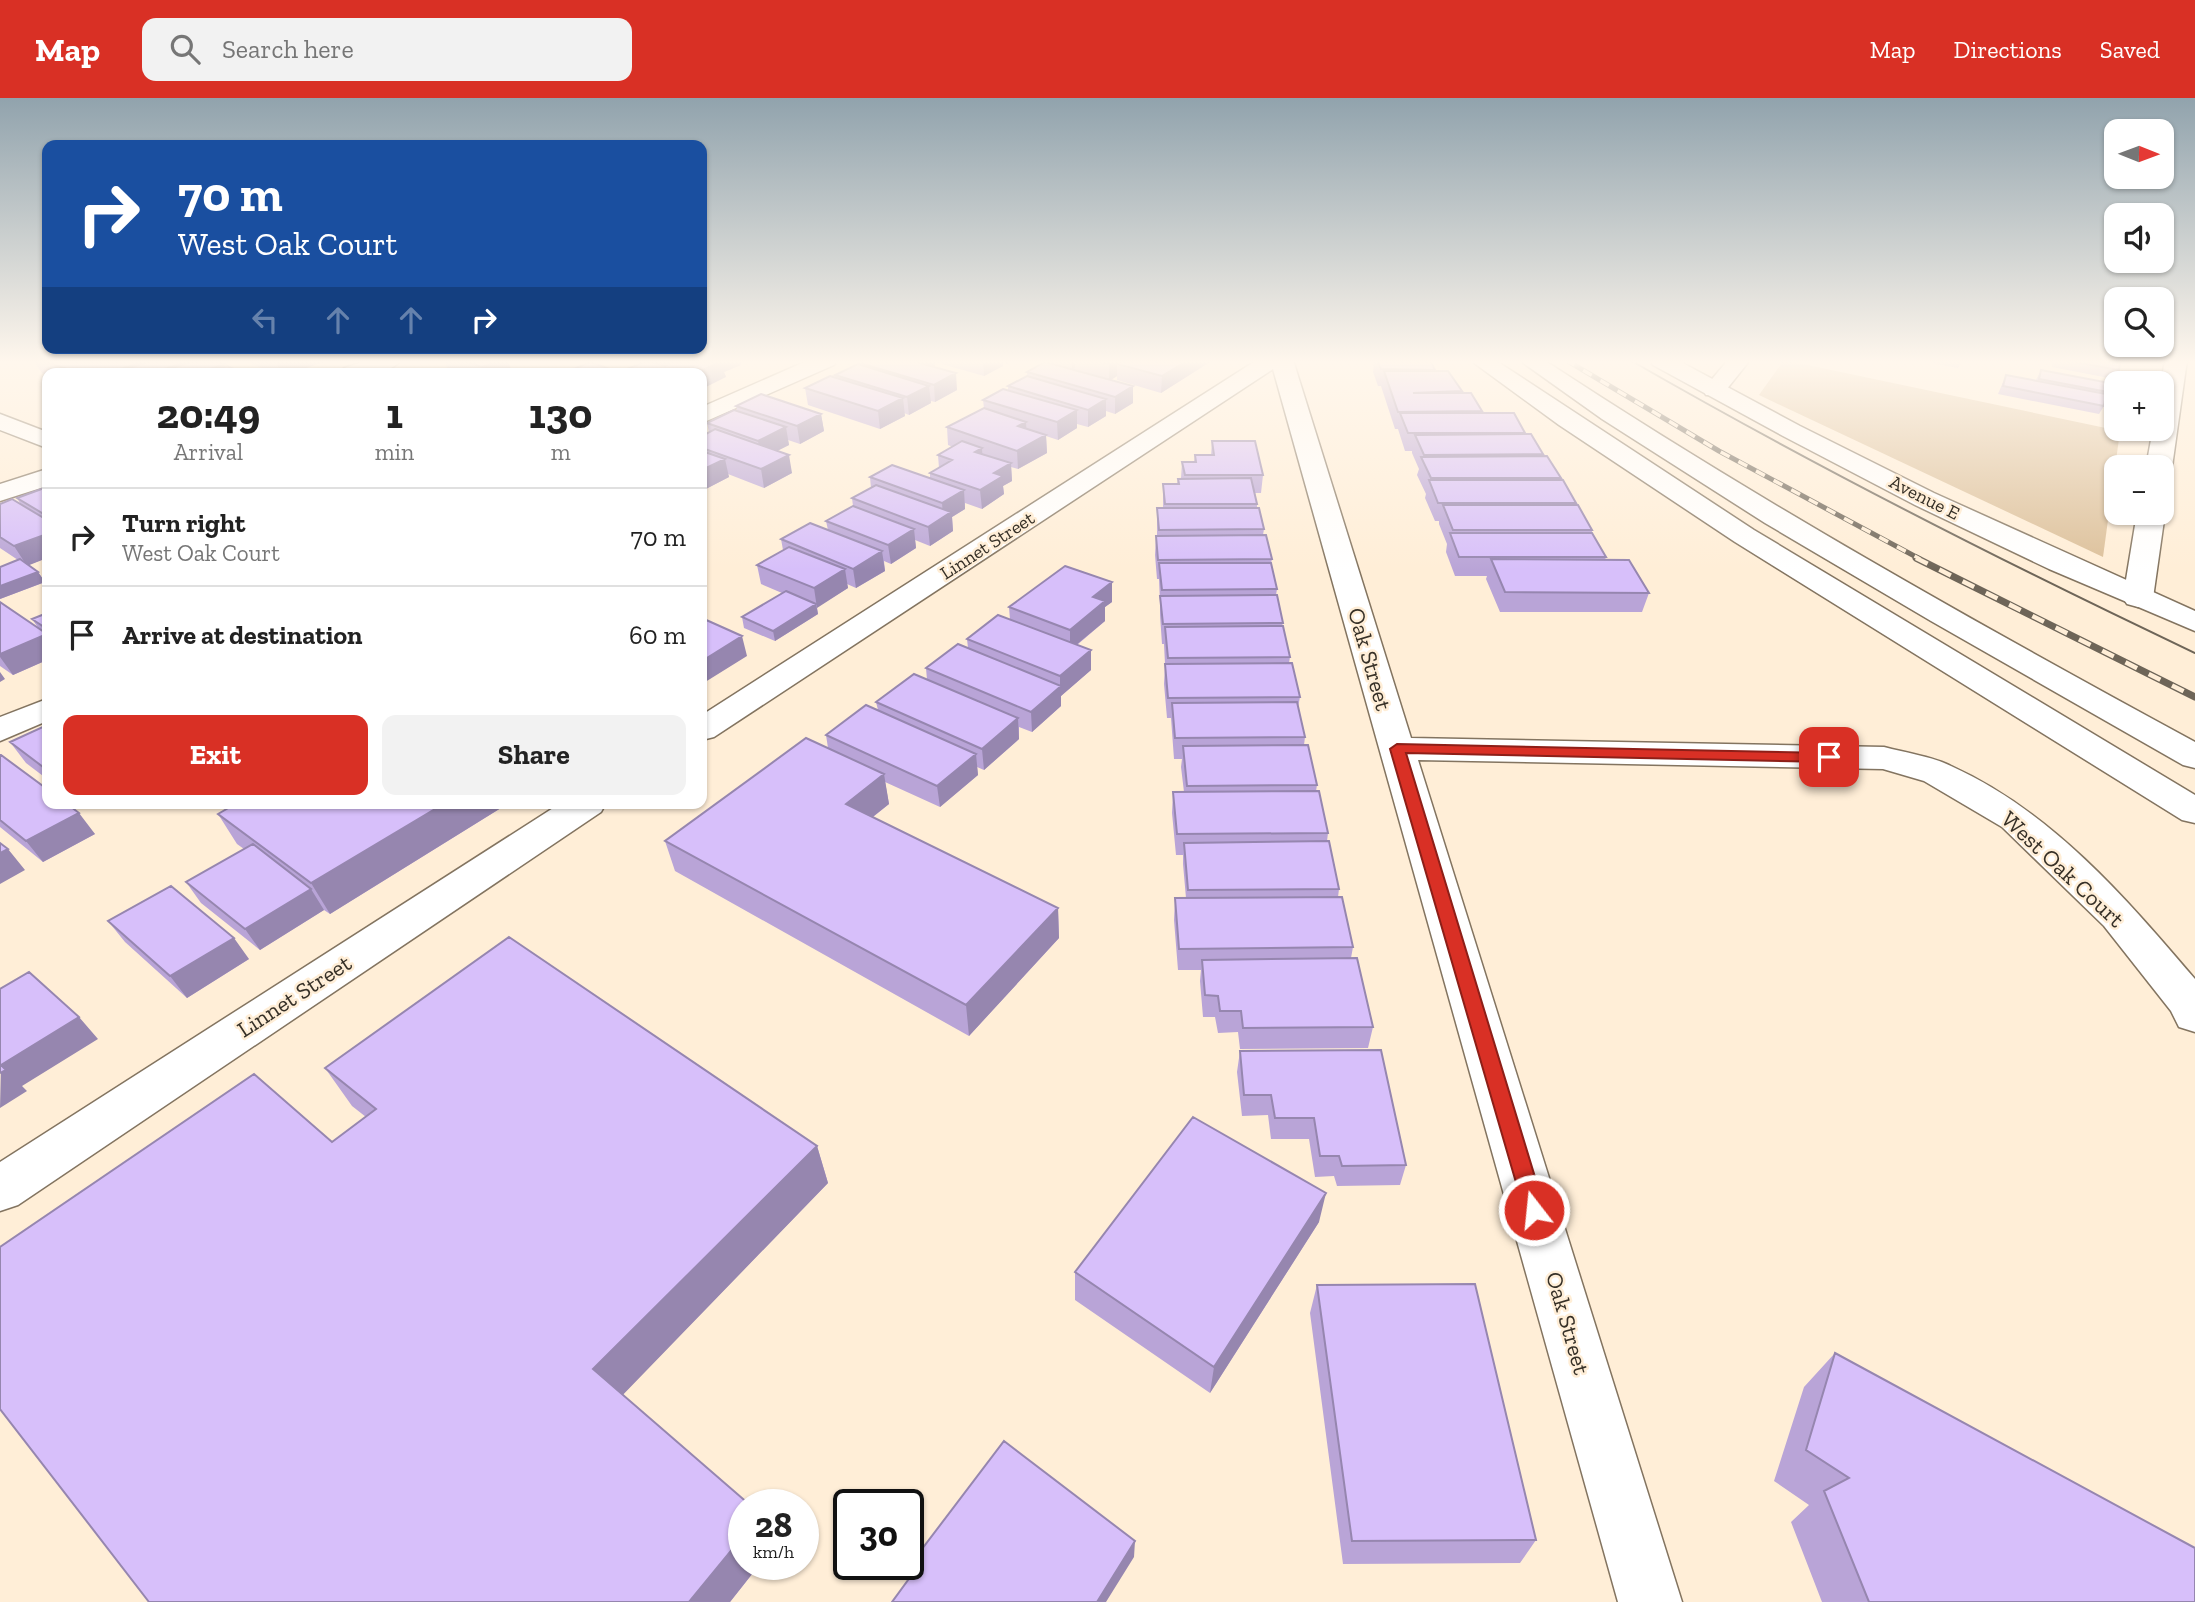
<!DOCTYPE html>
<meta charset="utf-8">
<style>
:root{--surface:#fff;--page:#f2f2f2;--text:#222;--muted:#767676;--line:#e0e0e0;--accent:#d93025}
body{margin:0;font-family:"Zilla Slab",serif;background:var(--page);color:var(--text);height:100vh;display:flex;flex-direction:column;font-size:26px;white-space:nowrap}
*{box-sizing:border-box;margin:0}
p{font-size:23px;color:var(--muted)}
.icon{flex:none;width:38px;height:38px;fill:none;stroke:currentColor;stroke-width:2;stroke-linecap:round;stroke-linejoin:round}
.map{position:relative;flex:1;overflow:hidden}
.panel{position:absolute;left:42px;top:270px;width:665px;height:441px;display:flex;flex-direction:column;background:var(--surface);border-radius:14px;box-shadow:0 2px 5px #0004}
.panel>*{flex:none}
.guide{position:absolute;left:42px;top:42px;width:665px;height:214px;border-radius:14px;box-shadow:0 2px 5px #0004;background:#1a4fa0;color:#fff;overflow:hidden}
.needle{width:46px;rotate:91deg}
.tools{position:absolute;left:2104px;top:21px;display:grid;gap:14px}
.tools a{display:grid;place-items:center;width:70px;height:70px;border-radius:14px;background:var(--surface);box-shadow:0 2px 5px #0004;font-size:35px}
.speed{position:absolute;left:728px;top:1391px;display:flex;gap:14px;font-size:35px;font-weight:700;text-align:center}
.speed>*{display:grid;place-content:center;width:91px;height:91px;border-radius:50%;background:var(--surface);box-shadow:0 2px 5px #0004;line-height:1}
.speed small{font-size:18px;font-weight:400}
.speed .limit{border:4px solid #111;border-radius:10px;background:#fff;color:#111}
.pin{position:absolute;display:grid;place-items:center;width:60px;height:60px;color:#fff;margin:-30px;border-radius:14px;box-shadow:0 4px 10px #0006}
.me{position:absolute;width:77px;margin:-38px;rotate:344deg;stroke-linejoin:round;filter:drop-shadow(0 0 5px #0008)}
.turn{display:flex;align-items:center;gap:24px;height:147px;padding:0 21px;font-size:32px}
.turn .icon{width:91px;height:91px;stroke-width:2.5}
.turn b{display:block;font-size:49px;line-height:60px}
.lanes{display:flex;align-items:center;height:66px;padding:0 21px;background:#0003;justify-content:center;gap:35px;direction:ltr}
.lanes .off{opacity:.35}
.eta{display:flex;justify-content:space-evenly;align-items:center;height:119px;text-align:center}
.eta b{font-size:42px;font-weight:700;line-height:49px}
.cta{display:flex;gap:14px;margin-top:auto;padding:14px 21px}
.cta a{flex:1;height:80px;border-radius:14px;background:var(--accent);color:#fff;font-size:28px;font-weight:700;line-height:80px;text-align:center}
.cta a+a{background:var(--page);color:var(--text)}
ul{padding:0;list-style:none}
li{display:flex;align-items:center;gap:21px;height:98px;padding:0 21px;border-top:2px solid var(--line)}
li div{flex:1}
li b{display:block;font-size:26px}
li em{font-style:normal}
header{display:flex;align-items:center;gap:42px;box-sizing:border-box;height:98px;padding:0 35px;background:var(--accent);color:#fff}
header strong{font-size:33px}
nav{display:flex;gap:38px;margin-inline-start:auto;font-size:24px}
.search{width:490px;height:63px;background:var(--page);display:flex;align-items:center;gap:18px;box-sizing:border-box;padding:0 24px;border-radius:14px;color:var(--muted);font-size:26px}
.map>svg:first-child{display:block}
.green{fill:#dcc09a}
.lines{fill:none;stroke-linecap:round;stroke-linejoin:round}
.minor-casing{stroke:#837460;stroke-width:3}
.major-casing{stroke:#837460;stroke-width:3}
.highway-casing{stroke:#837460;stroke-width:3}
.minor{fill:#fff;fill-rule:evenodd}
.major{fill:#fff;fill-rule:evenodd}
.highway{fill:#fff;fill-rule:evenodd}
.tram{stroke:#6e6558;stroke-width:2}
.rail-far1-casing{stroke:#6e6558;stroke-width:5}
.rail-casing{stroke:#6e6558;stroke-width:7}
.rail-far1{stroke:#ffeed7;stroke-width:3.5;stroke-dasharray:10;stroke-linecap:butt}
.rail{stroke:#ffeed7;stroke-width:4.5;stroke-dasharray:13;stroke-linecap:butt}
.wall{fill:#b9a4d7}
.shaded-wall{fill:#9686af}
.building{fill:#d7bffa;stroke:#9686af;stroke-width:2}
.route{fill:#d93025;stroke:#8d1f18;stroke-width:2}
.labels{text-anchor:middle;stroke-width:5;stroke-linejoin:round;paint-order:stroke}
.far-street-label{font-size:19px;fill:#363027;stroke:#ffeed7}
.street-label{font-size:23px;fill:#363027;stroke:#ffeed7}
</style>
<header>
<strong>Map</strong>
<div class="search"><svg class="icon" aria-label="search" viewBox="0 0 24 24"><circle cx="10" cy="10" r="6"/><path d="M15 15l6 6"/></svg>Search here</div>
<nav><a>Map</a><a>Directions</a><a>Saved</a></nav>
</header>
<div class="map">
<svg width="2195" height="1504" viewBox="0 0 2195 1504">
<rect width="100%" height="100%" fill="#ffeed7"/>
<path class="green" d="M1784 262 2120 333 2103 459 1759 297Z"/>
<g class="lines">
<g class="minor-casing">
<path id="minor" d="M369 262H401C389 278 359 275 341 275L344 270Z
M809 262H837L834 267 702 325V309Z
M1257 262H1293L1411 640 1884 649C1906 655 1931 658 1951 668 2051 713 2125 799 2195 881V934L2179 929 2171 913 2104 828 2002 729 1924 683 1883 671 1418 662 1682 1504H1618L1273 271 714 639 702 642V617Z
M1728 262H1750L1722 297H1706L1703 292Z
M2165 262H2187L2172 369 2168 374 2161 376V369H2146L2153 331H2161V285Z
M0 316 47 334V350L0 332Z
M47 371V388L0 403V386Z
M2161 410 2165 415 2153 500 2149 506 2138 509 2127 506 2123 500 2137 415H2161Z
M47 601V623L0 643V619Z
M561 705H606L601 714 18 1107 0 1113V1064Z"/>
</g>
<g class="major-casing">
<path id="major" d="M1650 262H1677L1800 328 1934 395 2195 513V533L2049 471 1915 407 1783 338 1653 267Z"/>
</g>
<g class="highway-casing">
<path id="highway" d="M1470 262H1495L1754 432 2195 697V725L2182 722 1735 444 1559 327Z
M1519 262H1544C1755 401 1974 524 2195 644V670L2183 667 1931 523 1765 425 1602 321Z"/>
</g>
<use href="#minor" class="minor"/>
<use href="#major" class="major"/>
<use href="#highway" class="highway"/>
<path class="tram" d="M1630 262C1814 368 2003 464 2195 555"/>
<g class="rail-far1-casing">
<path id="rail-far1" d="M1566 262 1719 353 1920 461"/>
</g>
<g class="rail-casing">
<path id="rail" d="M1916 460 2195 599"/>
</g>
<use href="#rail-far1" class="rail-far1"/>
<use href="#rail" class="rail"/>
</g>
<path class="wall" d="M33 262H212L225 268 243 275H47V277L42 275Z
M246 262H330L291 275H274L247 264Z
M444 262H514L511 263 508 262 512 275H458L448 271Z
M643 262H740L741 267 724 274 726 279 702 275H628L627 271 644 264Z
M867 262H1015L1006 266 1003 265V268L984 278 935 264V268L934 269 957 292 935 304 931 303V305L909 317 904 315 905 318 880 331 808 307 805 290 835 280V277L860 267V265Z
M1045 262H1210V264L1161 295 1117 282V278L1111 282 1133 305 1115 316 1106 313V318L1088 329 1077 326V330L1058 342 1046 338 1047 355 1018 371 1011 369 1012 383 1003 388 1004 396 982 411 965 405V411L952 419 953 433 930 448 915 442 916 450 891 466 884 463 885 473 856 490 847 486 848 490 817 509 818 516 775 543 744 530 742 519 782 495 761 486 757 467 783 452 781 441 828 432 826 423 853 408 852 400 871 390 870 379 930 380V375L939 370 938 357 953 349 948 347 947 329 984 310 983 302 1008 292V288L1027 278V274L1046 264Z
M1374 262H1430L1435 273 1462 293V295L1482 313V315L1525 335 1524 336 1543 356 1542 358 1561 380 1560 382 1576 405V407L1592 432V435L1606 459 1605 462 1649 495 1642 514H1500L1486 481 1487 478H1455L1446 454 1447 446 1439 426V423H1435L1425 400 1426 396 1417 377 1419 371 1412 355V353H1405L1398 331H1395L1381 288H1378L1373 274Z
M1933 262H1962L1958 270 1932 265Z
M2053 262H2121L2119 272 2114 281 2052 269Z
M2041 272 2113 295 2108 304H2104V308L2099 316 1998 296 2006 277 2036 282Z
M736 308 821 316 824 333 800 346 788 342 789 347 777 353 792 375 764 390 728 376 729 379 702 393V338L709 334 707 325 737 313Z
M1212 343 1263 377 1261 395H1255L1257 406V410L1264 431 1263 437 1272 461 1271 465 1277 491 1276 497 1283 525 1282 528 1290 559 1289 565 1300 599 1298 609 1305 639 1304 647 1317 687 1316 693 1328 735 1327 743 1339 791 1338 799 1353 849 1351 860 1373 929 1368 950 1240 951 1238 934 1218 935 1215 919H1203L1200 883 1201 872H1178L1174 822 1175 800H1186L1183 766V757H1176L1172 715 1173 694H1184L1181 669 1182 661H1174L1171 620H1167L1164 586 1165 566 1164 546H1162L1160 517V504L1159 481H1157L1155 457 1156 438H1157V410H1163V386H1177L1178 381 1181 380 1182 364H1194L1195 357H1211Z
M47 389V460L28 467 38 474 45 484 0 501V469L18 462 0 450V406L21 407 17 400Z
M0 504 39 531 32 521 47 515V562L13 577 0 568Z
M1112 504 1105 509V523L1077 547 1091 552V572L1061 598V608L1032 634 1019 629V641L984 672 977 669 978 677 940 709 885 684 889 706 873 719 1058 810 1059 840 969 938 675 773 665 743 828 650 826 637 878 612 876 604 927 582 926 570 968 550 967 541 1010 522 1009 509Z
M47 627V681L26 665 10 644Z
M0 657 95 736 43 764 0 729Z
M509 705 330 816 324 812 260 852 201 805 186 784 244 751 237 746 218 716Z
M108 823 249 861 187 900 125 844Z
M1240 953 1406 1067 1400 1087 1337 1088 1334 1078 1315 1079 1309 1041H1271L1268 1017 1242 1018 1237 974Z
M325 970 817 1048 828 1085 622 1297 744 1466H760L730 1504 332 1044 366 1019 352 1008Z
M1319 1124 1210 1295 1075 1202V1174Z
M1317 1187 1536 1442 1520 1465 1343 1466 1310 1215Z
M1835 1255 2195 1504H1822L1791 1424 1809 1407 1774 1383 1804 1289Z"/>
<path class="shaded-wall" d="M142 262H205L224 266 228 275H107Z
M275 262H330L291 275H281Z
M502 262H508L512 275H484L482 269Z
M720 262H740L741 267 724 274 726 279 702 291V275H696Z
M915 262H934L935 268 916 277Z
M983 262H1003V268L984 278Z
M1006 262H1015L1006 266Z
M1072 262H1075V270L1072 272Z
M1117 262H1145L1117 266V278L1109 283V266Z
M1188 262H1210V264L1161 295 1162 278Z
M956 275 957 292 935 304 934 287Z
M929 288 931 305 909 317 907 299Z
M1133 288V305L1115 316V299Z
M903 300 905 318 880 331 878 313Z
M1106 301V318L1088 329V312Z
M1077 312V330L1058 342 1057 324Z
M821 316 824 333 800 346 797 328Z
M1026 324 1027 341 1018 328Z
M786 329 789 347 761 361 758 343Z
M1046 337 1047 355 1018 371 1017 353Z
M982 350 983 368 975 354Z
M789 357 792 375 764 390 761 371Z
M725 361 729 379 702 393V372Z
M1011 365 1012 383 1003 388 1004 396 982 411 980 392 994 375Z
M964 392 965 411 952 419 953 433 930 448 928 429 943 419 942 405Z
M914 431 916 450 891 466 888 447Z
M47 436V460L27 468 14 448Z
M882 453 885 473 856 490 853 471Z
M845 471 848 490 817 510 814 490Z
M38 474 45 484 0 501V488Z
M1112 484V504L1105 509V523L1070 552V532L1093 499Z
M816 506 818 516 775 543 773 533Z
M47 536V562L13 577 0 559V556Z
M742 538 747 558 702 586V563Z
M1091 552V572L1061 598V608L1032 634 1031 614 1060 588V578Z
M0 574 5 581 0 584Z
M1018 620 1019 641 984 672 982 651Z
M976 656 978 677 940 709 937 688Z
M884 676 889 706 851 736 846 706Z
M445 705H509L330 816 311 785Z
M79 715 95 736 43 764 26 743Z
M8 751 25 772 0 786V755Z
M311 791 324 812 260 852 245 831Z
M1058 810 1059 840 969 938 966 907Z
M234 840 249 861 187 900 170 878Z
M79 919 98 941 22 988 27 993 0 1010 1 967Z
M817 1048 828 1085 615 1305 593 1271Z
M1326 1095 1319 1124 1210 1295 1214 1269Z
M744 1437V1466H760L730 1504H689Z
M1135 1443 1134 1459 1106 1504H1097Z"/>
<path class="building" d="M42 262H149L107 275H62L70 272Z
M155 262H193L151 275H113Z
M198 262H212L224 266 198 275H156Z
M462 262H502L482 269Z
M655 262H719L722 263 696 275H638L627 271 647 263 665 268 669 266Z
M867 262H909L956 275 934 287 860 265Z
M1094 262H1117L1109 266Z
M1124 262H1188L1162 278 1117 266Z
M1377 262H1430L1435 272 1381 271Z
M2064 262H2120L2119 272Z
M590 264 621 275H564Z
M1045 264 1133 288 1115 299 1027 274Z
M858 266 929 288 907 299 835 277Z
M227 268 243 275H205Z
M2041 272 2115 286 2113 295 2039 281Z
M1384 273H1448L1462 293 1413 295H1471L1482 313 1398 314Z
M2006 277 2106 296 2104 308 2003 288Z
M830 278 903 300 878 313 805 290Z
M1027 278 1106 301 1088 312 1008 288Z
M1003 291 1077 312 1057 324 983 302Z
M761 296 821 316 797 328 736 308Z
M984 310 1026 324 1018 328 1046 337 1017 353 947 329Z
M734 312 786 329 758 343 707 325Z
M1400 315H1514L1525 335H1408Z
M715 331 789 357 761 371 702 350V338Z
M1531 336 1543 356 1424 357 1415 337Z
M962 343 982 350 975 354 1011 365 994 375 1003 378 980 392 930 375 952 362 938 357Z
M1212 343H1255L1263 377H1185L1182 364H1196L1195 357H1214Z
M702 353 725 361 702 372Z
M1547 358 1561 380H1431L1421 359Z
M892 367 964 392 942 405 870 379Z
M1251 380 1257 406H1165L1163 386H1179L1178 381Z
M1429 382H1563L1576 405H1438Z
M876 387 951 414 928 429 852 400Z
M47 389V418L17 400Z
M12 401 47 422V436L14 448 0 439V406Z
M1443 407H1578L1592 432H1453Z
M853 408 914 431 888 447 826 423Z
M1157 410H1259L1264 431 1159 432Z
M810 425 882 453 853 471 781 441Z
M1450 435H1592L1606 459H1459Z
M1266 437 1272 461 1158 462 1156 438Z
M789 449 845 471 814 490 757 467Z
M20 461 38 474 0 488V469Z
M1491 461 1629 462 1649 495 1505 494Z
M1159 465H1271L1277 491 1162 492Z
M1065 468 1112 484 1093 499 1105 503 1070 532 1009 509Z
M786 493 816 506 773 533 742 519Z
M1277 497 1283 525 1163 526 1160 498Z
M0 504 47 536 0 556Z
M47 515V531L32 521Z
M998 517 1091 552 1060 578 967 541Z
M704 521 742 538 702 563V523Z
M1283 528 1290 559 1168 560 1165 529Z
M958 546 1061 588 1031 614 926 570Z
M1292 565 1300 599 1168 600 1165 566Z
M914 576 1018 620 982 651 876 604Z
M1297 604 1305 639 1175 640 1172 605Z
M866 607 976 656 937 688 826 637Z
M47 627V672L10 644Z
M806 640 884 676 846 706 1058 810 966 907 665 743Z
M1308 647 1317 687 1187 688 1183 648Z
M0 657H1L47 691V705H66L79 715 26 743 0 722Z
M1319 693 1328 735 1177 736 1173 694Z
M237 705H445L311 785 218 716Z
M1329 743 1339 791 1188 792 1184 745Z
M0 745 8 751 0 755Z
M253 746 311 791 245 831 186 784Z
M171 788 234 840 170 878 108 823Z
M1342 799 1353 849 1179 851 1175 800Z
M509 839 817 1048 593 1271 750 1407H744V1437L689 1504H149L0 1311V1149L254 976 332 1044 376 1011 325 970Z
M1357 860 1373 929 1243 930 1241 913H1220L1218 898 1205 897 1202 862Z
M29 874 79 919 1 967 6 972 0 975V891Z
M1381 952 1406 1067 1342 1068 1339 1058H1320L1314 1020H1275L1271 997H1244L1240 953Z
M1193 1019 1326 1095 1214 1269 1075 1174Z
M1475 1186 1536 1442 1352 1443 1317 1187Z
M1835 1255 2195 1450V1504H1869L1824 1393 1849 1380 1806 1352Z
M1004 1343 1135 1443 1097 1504H892L908 1482 903 1476Z"/>
<linearGradient id="sky" x2="0" y2="1"><stop stop-color="#91a3ad"/><stop offset="0.56" stop-color="#fff7ed"/><stop offset="1" stop-color="#fff7ed" stop-opacity="0"/></linearGradient>
<rect width="2195" height="472" fill="url(#sky)"/>
<path class="route" d="M1397 646 1829 655 1837 659 1829 664 1406 655 1545 1112 1541 1119 1534 1122 1527 1119 1524 1112 1390 651Z"/>
<g class="labels">
<g class="far-street-label">
<text transform="translate(1925 399) rotate(27)" y="7">Avenue E</text>
<text transform="translate(987 447) rotate(-33)" y="7">Linnet Street</text>
</g>
<g class="street-label">
<text transform="translate(1370 561) rotate(74)" y="8">Oak Street</text>
<text transform="translate(2063 771) rotate(43)" y="8">West Oak Court</text>
<text transform="translate(294 898) rotate(-33)" y="8">Linnet Street</text>
<text transform="translate(1568 1225) rotate(74)" y="8">Oak Street</text>
</g>
</g>
</svg>
<div class="tools">
<a><svg class="needle" viewBox="-14 -14 28 28"><path d="M0-13l5 13h-10z" fill="#e53935"/><path d="M0 13l5-13h-10z" fill="#767676"/></svg></a>
<a><svg class="icon" aria-label="sound" viewBox="0 0 24 24"><path d="M4 9h4l5-4v14l-5-4H4zM17 9q2 3 0 6"/></svg></a>
<a><svg class="icon" aria-label="search" viewBox="0 0 24 24"><circle cx="10" cy="10" r="6"/><path d="M15 15l6 6"/></svg></a>
<a>+</a>
<a>−</a>
</div>
<div class="speed"><div>28<small>km/h</small></div><div class="limit">30</div></div>
<div class="pin" style="left:1829px;top:659px;background:#d93025"><svg class="icon" aria-label="arrive" viewBox="0 0 24 24"><path d="M6 21V4h12l-3 4 3 4H6"/></svg></div>
<svg class="me" style="left:1534px;top:1112px" viewBox="-20 -20 40 40"><circle r="17" fill="#d93025" stroke="#fff" stroke-width="3"/><path d="M0-11L8 9 0 5-8 9z" fill="#fff"/></svg>
<div class="guide">
<div class="turn"><svg class="icon" aria-label="right" viewBox="0 0 24 24"><path d="M7 20v-9h11M14 6l5 5-5 5"/></svg><div><b>70 m</b>West Oak Court</div></div>
<div class="lanes"><svg class="icon off" aria-label="left" viewBox="0 0 24 24"><path d="M17 20v-9H6M10 6l-5 5 5 5"/></svg><svg class="icon off" aria-label="ahead" viewBox="0 0 24 24"><path d="M12 20V5M6 11l6-6 6 6"/></svg><svg class="icon off" aria-label="ahead" viewBox="0 0 24 24"><path d="M12 20V5M6 11l6-6 6 6"/></svg><svg class="icon" aria-label="right" viewBox="0 0 24 24"><path d="M7 20v-9h11M14 6l5 5-5 5"/></svg></div>
</div>
<section class="panel">
<div class="eta">
<div><b>20:49</b><p>Arrival</p></div>
<div><b>1</b><p>min</p></div>
<div><b>130</b><p>m</p></div>
</div>
<ul>
<li><svg class="icon" aria-label="right" viewBox="0 0 24 24"><path d="M7 20v-9h11M14 6l5 5-5 5"/></svg><div><b>Turn right</b><p>West Oak Court</p></div><em>70 m</em></li>
<li><svg class="icon" aria-label="arrive" viewBox="0 0 24 24"><path d="M6 21V4h12l-3 4 3 4H6"/></svg><div><b>Arrive at destination</b></div><em>60 m</em></li>
</ul>
<div class="cta"><a>Exit</a><a>Share</a></div>
</section>
</div>
